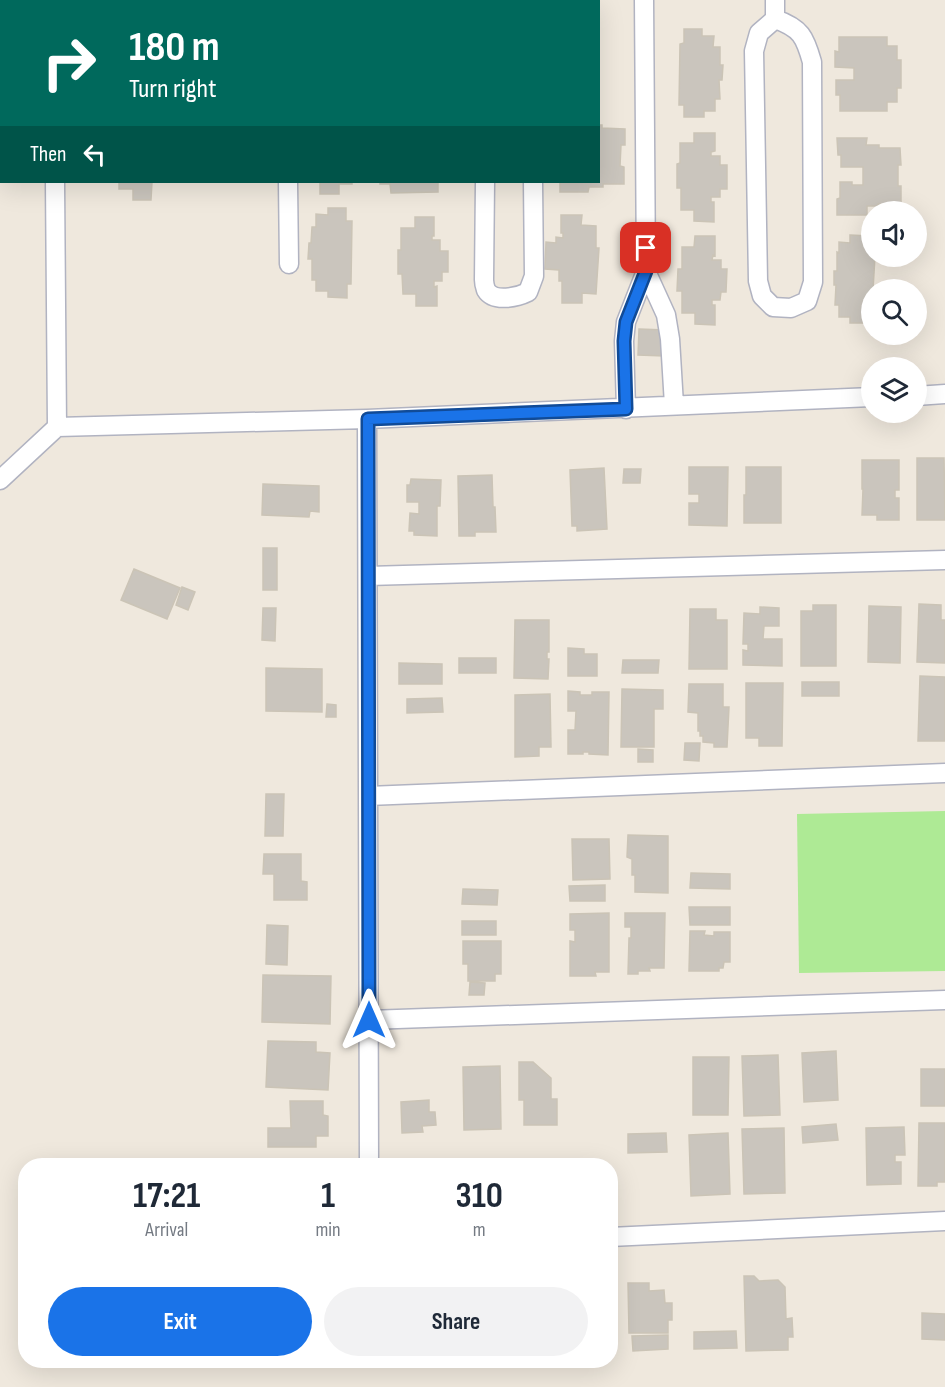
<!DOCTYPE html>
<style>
:root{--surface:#fff;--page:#f2f2f3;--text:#1f2937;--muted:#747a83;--accent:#1a73e8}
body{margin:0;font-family:"Sofia Sans Condensed",sans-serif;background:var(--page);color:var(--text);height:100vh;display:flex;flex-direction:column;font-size:22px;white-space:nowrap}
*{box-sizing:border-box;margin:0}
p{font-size:20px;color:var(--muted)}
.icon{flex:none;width:33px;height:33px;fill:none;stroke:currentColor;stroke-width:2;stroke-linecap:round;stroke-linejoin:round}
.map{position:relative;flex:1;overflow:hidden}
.drawer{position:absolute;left:18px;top:1158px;width:600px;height:210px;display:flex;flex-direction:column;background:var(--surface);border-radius:24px;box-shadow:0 6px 24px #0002}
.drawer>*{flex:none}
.guide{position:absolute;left:0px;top:0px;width:600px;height:183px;box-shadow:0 6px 24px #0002;background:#00695c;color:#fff;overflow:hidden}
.buttons{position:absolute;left:861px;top:201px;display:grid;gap:12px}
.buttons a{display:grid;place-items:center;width:66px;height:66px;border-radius:50%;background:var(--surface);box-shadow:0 6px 24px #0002;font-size:30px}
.pin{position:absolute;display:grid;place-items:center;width:51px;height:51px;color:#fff;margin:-26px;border-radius:12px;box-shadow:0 3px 9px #0006}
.me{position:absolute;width:66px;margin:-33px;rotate:0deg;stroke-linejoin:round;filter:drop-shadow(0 0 4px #0008)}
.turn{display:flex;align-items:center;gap:21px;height:126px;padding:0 30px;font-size:27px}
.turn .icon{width:78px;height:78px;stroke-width:2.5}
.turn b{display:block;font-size:42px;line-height:51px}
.then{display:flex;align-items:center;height:57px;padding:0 30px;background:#0003;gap:12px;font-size:22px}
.eta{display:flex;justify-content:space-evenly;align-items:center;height:102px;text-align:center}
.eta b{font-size:36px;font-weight:700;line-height:42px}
.primary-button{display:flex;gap:12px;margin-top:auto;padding:12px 30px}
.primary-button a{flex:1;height:69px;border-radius:36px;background:var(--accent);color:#fff;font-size:24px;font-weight:700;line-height:69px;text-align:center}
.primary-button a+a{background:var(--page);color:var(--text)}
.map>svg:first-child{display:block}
.green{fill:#aeea95}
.building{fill:#cac5bd;stroke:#cbc4b6;stroke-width:1.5}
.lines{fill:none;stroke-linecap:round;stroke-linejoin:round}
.minor-casing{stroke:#b1b3c1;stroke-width:21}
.minor{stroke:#fff;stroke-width:18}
.route-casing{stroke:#114b97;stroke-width:15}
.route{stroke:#1a73e8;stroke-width:10}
</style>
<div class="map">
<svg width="945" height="1387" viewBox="0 0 945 1387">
<rect width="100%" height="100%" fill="#efe8dd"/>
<path class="green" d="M945 811V971L799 973 797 814Z"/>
<path class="building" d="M684 29H702V36H714L713 47H720V65H723L722 80H719L720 99H715V111H704V117H684V105H679L680 44 684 43Z
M839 37H887V46H897V60H901V88H897V102H887V111H840V95H836V80H854V68L835 67V51L839 52Z
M598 125H602V128L625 129V145H621L620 166 624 167V184H603V187H589L588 192H560V182H598Z
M694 133H715V151L711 152V156H720V165H727V189H720V197H711V202H714V222L694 221V210H681V188H677V164L680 163V143H694Z
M837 138H867L866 145H879V148H900L901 165H898V186H901V204H878V206H867V215H837V199L840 198V182H852V185H863V167H841V155H838Z
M119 182H152L151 200H133V189H119Z
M320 182H352V184H339V194H320Z
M380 182H438V192L391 193 390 184H380Z
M328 208H346V221H352L351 284H347V298L328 297V291H316V280H312V259H308L309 243H311L312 227H316V214L328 215Z
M561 215H582L581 225 596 226V248H599L596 294 582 293V303H562V281H559V270L545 269 546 242 556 243V237L563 238V233H561Z
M415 217H434V236H432V240H440V251H448V272H442V281H434V287L437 286V306H416V294H403L402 274H398V250H401V228H415Z
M850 235 870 236V249H872V256H875L873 290H872V310H869L868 323H850V317H839V305H835L836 285H834V271H837V252L839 253V242L850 243Z
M695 236H715V256L713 255 712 260H721V269H727L726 292H721L720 300H712V305H715V325L695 324V313H682V291H677L678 269H682V247H694Z
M639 329 665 330 664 356 638 355Z
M917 458H944L945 520H917Z
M862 460H899V490H895V498H899V520H877V515H862L863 489H862Z
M689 467H728L727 526 689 525V503H699V494H689Z
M746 467H781V523H744V495H746Z
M604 468 607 529 577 531V526H572L570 470Z
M624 469H641L640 483H623Z
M492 475 493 507H495L496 532H475V536H459L458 476Z
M411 479 441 480 440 506H437V536L414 535V531H409L410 513 419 514V502H407V485H410Z
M263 484 319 486V512L310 511 309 517 262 515Z
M263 548H277V590H263Z
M134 569 180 588 167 619 121 600Z
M182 587 195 592 188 610 176 605Z
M919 604 941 605V620H945V663L917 662Z
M813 605H836V666H801V611H813Z
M869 606 901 607 900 663 868 662Z
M760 607 779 608V626H764L763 639H782V666L743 665V650L748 651V644H743L744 613 760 614Z
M263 608H276L275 641 262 640Z
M690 609H716V620H727V669H689Z
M515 620H549V652H547V659H549L548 679 514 678Z
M568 648 584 649V654H597V676H568Z
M459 658H496V673H459Z
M623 660H659L658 673H622Z
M399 663 442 664V684H399Z
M266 668 322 669V712L266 711Z
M920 676 945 677V741H918Z
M802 682H839V696H802Z
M746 683H783L782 746H759V738H746Z
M689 684H723V707H729L727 747H714V743L703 742V736H700V731H698V713L688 712Z
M622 689 663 690V709H654V747H621Z
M568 691 580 692V695H592V692H609L608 755 589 754V752H583V754H568V730H575L576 711H568Z
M550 694 551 747H539V756L515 757V695Z
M442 698 443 712 407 713V699Z
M327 704 336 705V717H326Z
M685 743H700L699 761 684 760Z
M638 749 653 750V762H638Z
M266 794H284L283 836H265Z
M628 835 668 836V893L635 892V875H632V859L627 857Z
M572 839H609L610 879 573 880Z
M264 854H301V881L307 882V900H274V874H263Z
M691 873 730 874V889L690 888Z
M605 885V901H570L569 886Z
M463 889 498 890 497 905 462 904Z
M689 907H730V925H690Z
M609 913V972H595L596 976H570V941L575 942V930H570V914Z
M625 913H665L664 968H649L650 971H638V974H628L629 938H631V927H625Z
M462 921H496V935H462Z
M267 925 288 926 287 965 266 964Z
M690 931H705L704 935 714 936V932H730V962H724L723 968H719V971H689Z
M463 941H501V974H495V981H468V964H463Z
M263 975 331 976 330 1024 262 1022Z
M470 982 485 983 484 995H469Z
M268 1041 316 1042V1052L330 1053 328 1090 266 1087Z
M836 1051 838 1100 804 1102 802 1053Z
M778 1055 780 1115 744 1116 742 1056Z
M693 1057H729L728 1115H693Z
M519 1062H533L551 1078V1099H557V1125H524V1100H519Z
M500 1066 501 1129 464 1130 463 1067Z
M921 1069H945V1106H921Z
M429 1100V1112H435L436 1125 422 1126 423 1132 402 1133 401 1102Z
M290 1101H323V1115L328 1116V1136H316V1147H268V1128H291Z
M919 1123H945V1182H937V1186H918Z
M836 1124 838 1140 803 1143 802 1127Z
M904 1127 905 1155H895V1162H901V1184L867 1185 866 1128Z
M784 1128 785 1193 744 1194 742 1129Z
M666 1133 667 1152 628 1153V1134Z
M728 1133 730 1194 691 1196 689 1135Z
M463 1159H493L494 1166H463Z
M744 1276H754L759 1281 778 1280 785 1287 786 1319 792 1318 793 1337H788V1350L746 1351Z
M610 1283H613L614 1351H610Z
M628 1283H649V1291L664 1290 665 1303H672V1320H668V1333H629Z
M922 1313 945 1314V1340L922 1339Z
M736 1331 737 1348 694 1349V1332Z
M668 1335V1349L633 1351 632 1336Z"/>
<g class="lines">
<g class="minor-casing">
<path id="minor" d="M53 0V2
M507 0V2
M775 0V19L759 33 754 51 758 281 762 296 773 307 791 308 807 301 813 282 812 62C805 37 801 28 775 19
M190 2V0
M236 2V0
M55 182 57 427
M288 182 289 264
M485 182 484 280C484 283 485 287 486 290 494 303 518 297 528 292L534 276 533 182
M646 271 666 315 670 339 674 405
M916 396 945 394
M626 409 624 341 626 322 646 271 644 0
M367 419 369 1166
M0 480 57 427 367 419 872 397
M368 576 945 560
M368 796 945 773
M369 1020 945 1000
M610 1237 945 1221"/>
</g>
<use href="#minor" class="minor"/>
</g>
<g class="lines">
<g class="route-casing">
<path id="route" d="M369 1020 368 419 626 409 624 341 626 322 646 271V248"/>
</g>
<use href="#route" class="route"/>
</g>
</svg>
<div class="buttons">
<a><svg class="icon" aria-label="sound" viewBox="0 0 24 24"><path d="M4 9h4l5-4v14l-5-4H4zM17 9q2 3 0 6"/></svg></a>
<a><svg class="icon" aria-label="search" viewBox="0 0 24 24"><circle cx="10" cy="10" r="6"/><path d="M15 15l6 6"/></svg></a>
<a><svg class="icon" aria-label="layers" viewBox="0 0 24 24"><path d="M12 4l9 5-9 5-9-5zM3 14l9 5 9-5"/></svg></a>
</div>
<div class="pin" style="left:646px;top:248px;background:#d93025"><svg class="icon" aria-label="arrive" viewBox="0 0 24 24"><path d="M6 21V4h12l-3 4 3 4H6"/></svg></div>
<svg class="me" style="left:369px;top:1020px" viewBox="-20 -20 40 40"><path d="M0-17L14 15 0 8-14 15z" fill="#1a73e8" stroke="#fff" stroke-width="4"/></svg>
<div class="guide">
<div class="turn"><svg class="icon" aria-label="right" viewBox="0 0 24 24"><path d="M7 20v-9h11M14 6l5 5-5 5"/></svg><div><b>180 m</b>Turn right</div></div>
<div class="then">Then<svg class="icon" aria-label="left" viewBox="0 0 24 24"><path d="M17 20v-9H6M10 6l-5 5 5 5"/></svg></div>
</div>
<section class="drawer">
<div class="eta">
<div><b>17:21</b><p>Arrival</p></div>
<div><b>1</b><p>min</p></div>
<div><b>310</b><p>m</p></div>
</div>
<div class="primary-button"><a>Exit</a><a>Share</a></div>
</section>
</div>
